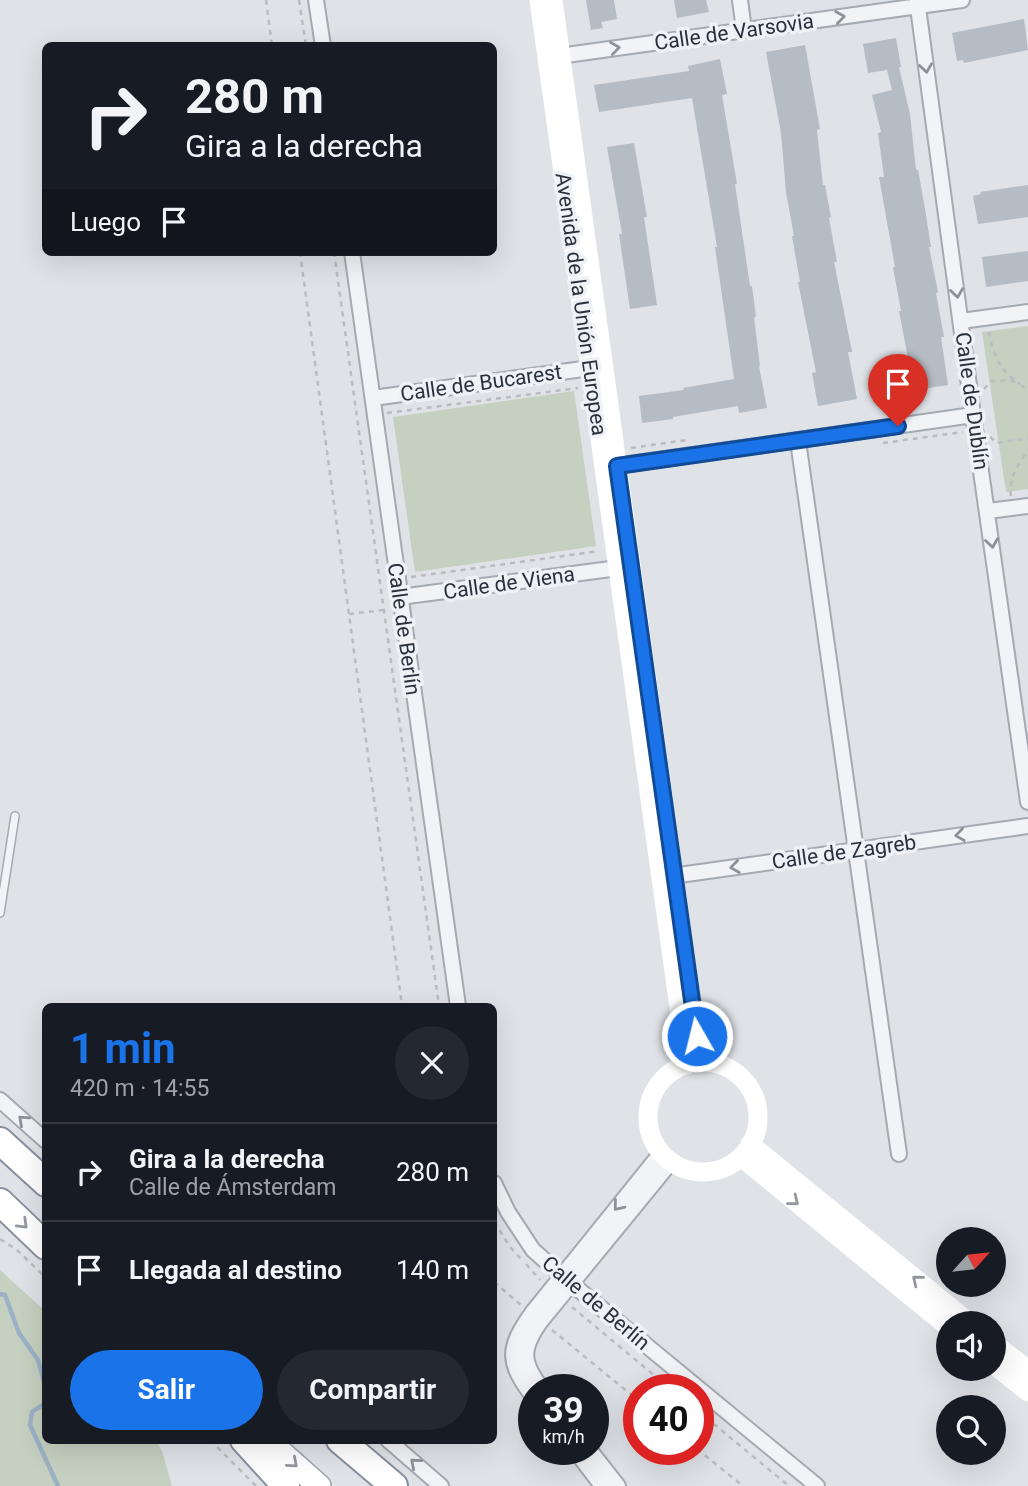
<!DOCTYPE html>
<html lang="es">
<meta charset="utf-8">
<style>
:root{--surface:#171b24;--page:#242831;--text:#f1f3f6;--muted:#9ea1a6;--line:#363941;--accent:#1a73e8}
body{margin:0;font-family:Roboto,sans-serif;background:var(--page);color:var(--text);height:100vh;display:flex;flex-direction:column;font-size:26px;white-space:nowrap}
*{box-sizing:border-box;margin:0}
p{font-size:23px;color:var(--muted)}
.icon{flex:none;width:38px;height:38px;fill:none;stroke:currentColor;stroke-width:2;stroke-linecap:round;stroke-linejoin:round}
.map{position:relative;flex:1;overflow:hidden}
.details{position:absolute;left:42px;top:1003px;width:455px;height:441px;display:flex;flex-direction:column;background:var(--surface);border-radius:10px;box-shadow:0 7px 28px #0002}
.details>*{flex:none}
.hud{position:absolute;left:42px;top:42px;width:455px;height:214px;border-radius:10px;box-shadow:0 7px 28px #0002;background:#171b24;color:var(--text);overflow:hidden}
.needle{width:46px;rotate:63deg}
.tools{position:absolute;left:936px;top:1227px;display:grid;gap:14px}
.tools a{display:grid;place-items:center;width:70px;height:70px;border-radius:50%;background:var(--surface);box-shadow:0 7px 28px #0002;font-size:35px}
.speed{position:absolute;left:518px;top:1374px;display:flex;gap:14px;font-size:35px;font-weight:700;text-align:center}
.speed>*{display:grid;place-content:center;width:91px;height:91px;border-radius:50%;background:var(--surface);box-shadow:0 7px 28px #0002;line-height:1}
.speed small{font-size:18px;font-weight:400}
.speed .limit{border:10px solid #d22;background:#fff;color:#111}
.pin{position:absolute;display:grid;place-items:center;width:60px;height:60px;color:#fff;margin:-72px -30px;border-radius:50% 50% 50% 0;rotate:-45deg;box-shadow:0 0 7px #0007}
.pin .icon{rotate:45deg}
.me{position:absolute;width:77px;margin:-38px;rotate:352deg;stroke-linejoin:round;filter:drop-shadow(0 0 5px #0008)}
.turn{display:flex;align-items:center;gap:24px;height:147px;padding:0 28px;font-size:32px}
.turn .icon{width:91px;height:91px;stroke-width:2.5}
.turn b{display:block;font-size:49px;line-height:60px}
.then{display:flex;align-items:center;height:66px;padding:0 28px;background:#0003;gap:14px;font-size:26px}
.round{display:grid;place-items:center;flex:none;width:74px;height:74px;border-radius:37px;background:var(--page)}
.headline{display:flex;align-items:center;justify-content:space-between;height:119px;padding:0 28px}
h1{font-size:42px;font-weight:700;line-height:52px;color:var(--accent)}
.cta{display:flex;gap:14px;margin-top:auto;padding:14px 28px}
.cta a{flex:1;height:80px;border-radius:42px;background:var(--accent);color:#fff;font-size:28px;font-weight:700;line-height:80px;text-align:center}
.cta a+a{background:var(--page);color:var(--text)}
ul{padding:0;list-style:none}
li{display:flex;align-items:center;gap:21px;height:98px;padding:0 28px;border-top:2px solid var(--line)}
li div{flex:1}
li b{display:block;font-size:26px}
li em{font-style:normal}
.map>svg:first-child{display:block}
.green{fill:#c5d0c0}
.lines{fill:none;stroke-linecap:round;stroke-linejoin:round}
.stream{stroke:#9cb1c5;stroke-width:4.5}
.building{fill:#b6bcc3}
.lane-casing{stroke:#a5a9b1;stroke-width:10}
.street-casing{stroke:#a5a9b1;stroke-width:18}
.primary-casing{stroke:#9fa7b2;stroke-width:26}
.highway-casing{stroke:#87909d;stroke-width:30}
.path{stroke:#b9bdc2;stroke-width:2.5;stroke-dasharray:5 5;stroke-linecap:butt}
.lane{stroke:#f1f3f6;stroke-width:7}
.street{stroke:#f1f3f6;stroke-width:14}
.secondary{stroke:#fff;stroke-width:19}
.primary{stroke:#fff;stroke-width:23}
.highway{stroke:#fff;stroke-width:26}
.oneway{stroke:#8d929a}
.oneway2{stroke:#94989e}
.route-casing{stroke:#114b97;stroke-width:18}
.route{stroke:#1a73e8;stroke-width:12}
.labels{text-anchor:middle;stroke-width:7;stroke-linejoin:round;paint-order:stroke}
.street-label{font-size:21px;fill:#29313d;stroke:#eef1f5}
</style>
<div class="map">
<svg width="1028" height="1486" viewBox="0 0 1028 1486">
<rect width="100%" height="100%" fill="#dfe2e7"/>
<path class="green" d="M1028 326V489L1006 492 982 332Z
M574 391 596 546 415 572 393 417Z
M0 1270 45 1311 46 1440H156L162 1451 172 1486H0Z"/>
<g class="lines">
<path class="stream" d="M0 1294 5 1295 19 1333 38 1360 46 1389
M46 1396 44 1404 32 1412 30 1425 58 1486"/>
</g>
<path class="building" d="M586 0H614L617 19 601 22 603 28 591 30Z
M674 0H706L709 12 677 18Z
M1024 19 1028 50 964 63 963 60 957 61 952 33Z
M896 38 901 67H899L910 114 916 170H918L924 203 931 247H929L938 292 936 293 944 337H941L948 385 910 391 909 380 912 379 899 311H901L893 267H895L879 177H884L878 133 881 132 872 95 892 90 887 70 868 73 863 44Z
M805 45 820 129 817 130 823 185H825L831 217 829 218 837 262H834L852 352H848L857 399 818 406 812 373 816 372 798 282H800L792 236H794L786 192 781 133 766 52Z
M720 59 727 94 722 95 737 184H735L750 286H752L756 317H754L760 366H759L767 408 739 413 738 406 673 417V419L642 423 639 396 684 390 683 388 734 379 715 247H717L692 98 599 112 594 85 689 71 688 66Z
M634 143 647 217H644L657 305 630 309 619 234H622L607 147Z
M1028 185V217L978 224 973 196 981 194 980 192Z
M1028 251V281L986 287 982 257Z"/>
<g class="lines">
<g class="lane-casing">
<path id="lane" d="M0 913 15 816"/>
</g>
<g class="street-casing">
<path id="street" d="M316 0 323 46
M740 0 744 30
M917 0 973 415 1028 802
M552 57 962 0
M352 252 458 1006
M961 321 1028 312
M373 398 590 368
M798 441 899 1154
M608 467 973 415
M988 511 1028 506
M400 597 618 568
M665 877 1028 826
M0 1100 46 1141
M494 1183 508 1212 533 1250 567 1280 817 1486
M543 1390C521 1362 521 1349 541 1321L671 1162
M534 1398C507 1363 506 1349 532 1313L661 1153
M388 1440 441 1486
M574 1449 602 1486
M589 1449 618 1486"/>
</g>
<g class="primary-casing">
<path id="primary" d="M267 1440 319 1486"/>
</g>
<g class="highway-casing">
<path id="highway" d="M0 1141 46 1183
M0 1202 46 1246
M244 1440 286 1486
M340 1440 394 1486"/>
</g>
<path class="path" d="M266 0 272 46
M299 0 306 46
M300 252 402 1006
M334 252 439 1006
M989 332C993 356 1000 370 1020 384
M1021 385 1028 390
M984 389 991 381 1009 380 1015 382
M387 413 578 388
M990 437 997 443 1028 438
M883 443 963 432
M631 448 687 440
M1011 496C1008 479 1018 464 1028 451
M411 577 599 551
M349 614 384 610
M494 1222 511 1248 521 1259
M0 1239 17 1250 46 1278
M526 1264 540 1280
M494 1282 522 1306
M572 1307 672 1390
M552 1330 639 1401
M698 1411 789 1486
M210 1440 256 1486
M697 1449 743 1486"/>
<use href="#lane" class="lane"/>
<use href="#street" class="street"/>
<path class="secondary" d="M539 0 687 1065
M553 0 700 1063
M648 1117a55 55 0 1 1 110 0a55 55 0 1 1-110 0Z
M750 1144 970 1323
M741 1157 948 1327
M994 1343 1028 1370
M994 1365 1028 1392"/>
<use href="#primary" class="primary"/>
<use href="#highway" class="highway"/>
</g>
<defs><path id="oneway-chevron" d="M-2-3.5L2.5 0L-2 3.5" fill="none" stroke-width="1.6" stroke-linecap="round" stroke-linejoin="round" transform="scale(1.75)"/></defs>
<g class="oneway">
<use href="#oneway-chevron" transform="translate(840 17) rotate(-8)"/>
<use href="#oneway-chevron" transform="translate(615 48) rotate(-8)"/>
<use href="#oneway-chevron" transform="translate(926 68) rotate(82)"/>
<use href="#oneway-chevron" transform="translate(957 293) rotate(82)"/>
<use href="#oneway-chevron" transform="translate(992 543) rotate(82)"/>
<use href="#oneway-chevron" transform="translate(960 835) rotate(172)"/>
<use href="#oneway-chevron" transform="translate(735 867) rotate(172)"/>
<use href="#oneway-chevron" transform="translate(23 1120) rotate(-138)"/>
<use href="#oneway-chevron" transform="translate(618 1206) rotate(129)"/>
<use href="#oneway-chevron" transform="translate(415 1463) rotate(-139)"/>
</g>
<g class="oneway2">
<use href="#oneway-chevron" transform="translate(794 1201) rotate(39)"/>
<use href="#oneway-chevron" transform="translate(23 1224) rotate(44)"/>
<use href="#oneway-chevron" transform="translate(917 1280) rotate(-141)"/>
<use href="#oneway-chevron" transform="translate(293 1463) rotate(41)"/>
</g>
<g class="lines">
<g class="route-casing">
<path id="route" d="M697 1036 617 466 898 426"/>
</g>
<use href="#route" class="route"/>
</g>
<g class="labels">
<g class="street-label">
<text transform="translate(734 32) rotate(-8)" y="7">Calle de Varsovia</text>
<text transform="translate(581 304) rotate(82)" y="7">Avenida de la Unión Europea</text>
<text transform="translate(481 383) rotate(-8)" y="7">Calle de Bucarest</text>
<text transform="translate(972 401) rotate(82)" y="7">Calle de Dublín</text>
<text transform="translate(509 583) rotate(-8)" y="7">Calle de Viena</text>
<text transform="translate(404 629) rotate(82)" y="7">Calle de Berlín</text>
<text transform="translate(844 852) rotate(-8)" y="7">Calle de Zagreb</text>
<text transform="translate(596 1303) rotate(40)" y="7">Calle de Berlín</text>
</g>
</g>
</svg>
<div class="tools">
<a><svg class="needle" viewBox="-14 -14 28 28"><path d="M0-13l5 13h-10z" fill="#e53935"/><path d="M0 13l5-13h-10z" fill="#9ea1a6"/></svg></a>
<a><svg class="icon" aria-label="sound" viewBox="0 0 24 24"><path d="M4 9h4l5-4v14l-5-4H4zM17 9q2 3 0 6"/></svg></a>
<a><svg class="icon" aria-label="search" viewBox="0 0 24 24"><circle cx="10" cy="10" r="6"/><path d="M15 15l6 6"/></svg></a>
</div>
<div class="speed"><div>39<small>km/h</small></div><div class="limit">40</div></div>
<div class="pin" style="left:898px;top:426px;background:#d93025"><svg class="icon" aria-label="arrive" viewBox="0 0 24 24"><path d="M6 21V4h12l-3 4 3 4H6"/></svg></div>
<svg class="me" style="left:697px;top:1036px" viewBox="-20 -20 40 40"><circle r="17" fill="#1a73e8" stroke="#fff" stroke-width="3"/><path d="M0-11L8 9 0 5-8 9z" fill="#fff"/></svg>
<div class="hud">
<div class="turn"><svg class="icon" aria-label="right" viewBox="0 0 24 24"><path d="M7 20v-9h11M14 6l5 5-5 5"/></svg><div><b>280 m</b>Gira a la derecha</div></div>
<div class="then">Luego<svg class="icon" aria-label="arrive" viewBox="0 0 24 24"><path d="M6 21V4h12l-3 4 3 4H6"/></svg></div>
</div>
<section class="details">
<div class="headline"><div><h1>1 min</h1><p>420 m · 14:55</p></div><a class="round"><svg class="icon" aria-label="close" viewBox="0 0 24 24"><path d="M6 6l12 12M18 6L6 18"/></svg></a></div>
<ul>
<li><svg class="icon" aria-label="right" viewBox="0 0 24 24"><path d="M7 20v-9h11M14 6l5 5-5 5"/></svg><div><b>Gira a la derecha</b><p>Calle de Ámsterdam</p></div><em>280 m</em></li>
<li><svg class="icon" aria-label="arrive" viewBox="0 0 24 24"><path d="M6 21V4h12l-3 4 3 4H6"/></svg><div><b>Llegada al destino</b></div><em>140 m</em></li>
</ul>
<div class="cta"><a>Salir</a><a>Compartir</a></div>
</section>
</div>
